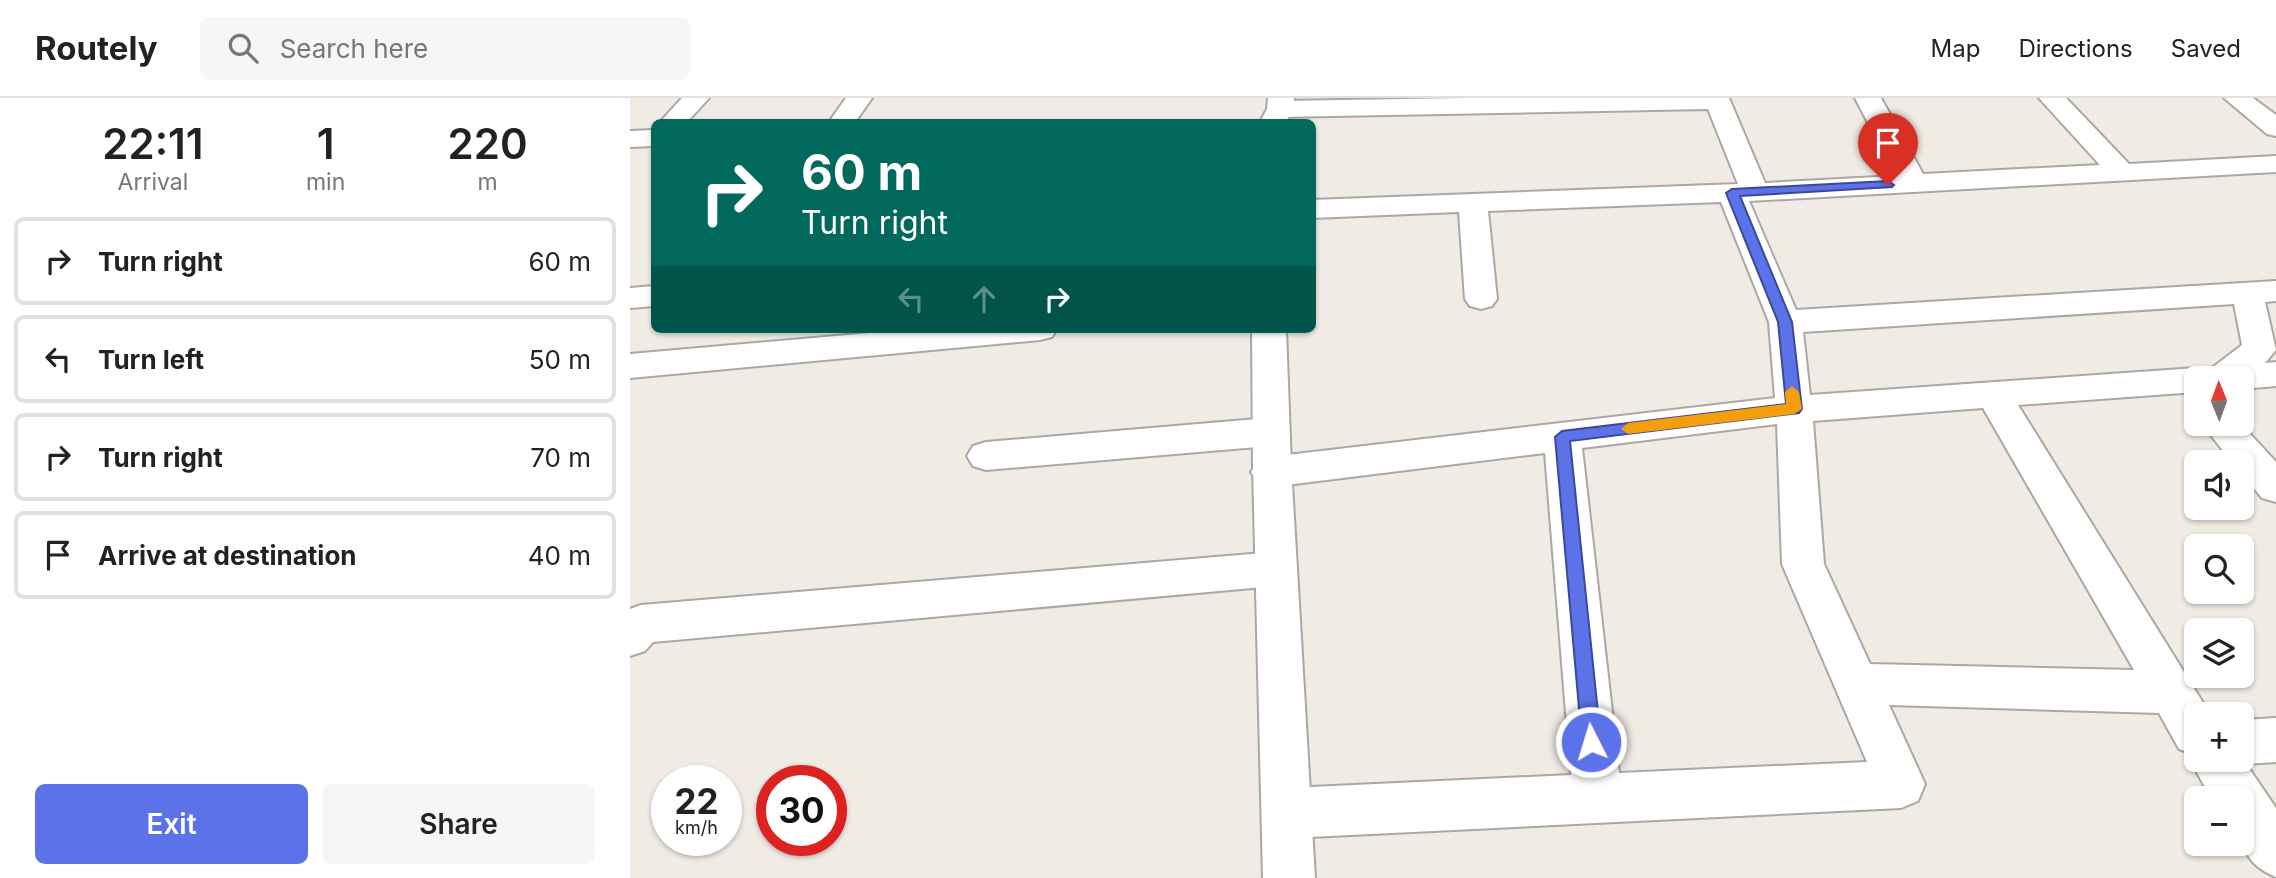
<!DOCTYPE html>
<meta charset="utf-8">
<style>
:root{--surface:#fff;--page:#f6f6f6;--text:#222;--muted:#767676;--line:#e0e0e0;--accent:#5b72e8}
body{margin:0;font-family:Inter,sans-serif;background:var(--page);color:var(--text);height:100vh;display:flex;flex-direction:column;font-size:26px;white-space:nowrap}
*{box-sizing:border-box;margin:0}
p{font-size:23px;color:var(--muted)}
.icon{flex:none;width:38px;height:38px;fill:none;stroke:currentColor;stroke-width:2;stroke-linecap:round;stroke-linejoin:round}
.map{position:relative;flex:1;overflow:hidden}
.details{display:flex;flex-direction:column;background:var(--surface);width:630px}
.details>*{flex:none}
.banner{position:absolute;left:21px;top:21px;width:665px;height:214px;border-radius:10px;box-shadow:0 2px 5px #0004;background:#00695c;color:#fff;overflow:hidden}
.needle{width:46px;rotate:359deg}
.tools{position:absolute;left:1554px;top:268px;display:grid;gap:14px}
.tools a{display:grid;place-items:center;width:70px;height:70px;border-radius:10px;background:var(--surface);box-shadow:0 2px 5px #0004;font-size:35px}
.speed{position:absolute;left:21px;top:667px;display:flex;gap:14px;font-size:35px;font-weight:700;text-align:center}
.speed>*{display:grid;place-content:center;width:91px;height:91px;border-radius:50%;background:var(--surface);box-shadow:0 2px 5px #0004;line-height:1}
.speed small{font-size:18px;font-weight:400}
.speed .limit{border:10px solid #d22;background:#fff;color:#111}
.pin{position:absolute;display:grid;place-items:center;width:60px;height:60px;color:#fff;margin:-72px -30px;border-radius:50% 50% 50% 0;rotate:-45deg;box-shadow:0 0 7px #0007}
.pin .icon{rotate:45deg}
.me{position:absolute;width:77px;margin:-38px;rotate:355deg;stroke-linejoin:round;filter:drop-shadow(0 0 5px #0008)}
.turn{display:flex;align-items:center;gap:24px;height:147px;padding:0 35px;font-size:32px}
.turn .icon{width:91px;height:91px;stroke-width:2.5}
.turn b{display:block;font-size:49px;line-height:60px}
.lanes{display:flex;align-items:center;height:66px;padding:0 35px;background:#0003;justify-content:center;gap:35px;direction:ltr}
.lanes .off{opacity:.35}
.eta{display:flex;justify-content:space-evenly;align-items:center;height:119px;text-align:center}
.eta b{font-size:42px;font-weight:600;line-height:49px}
.primary-button{display:flex;gap:14px;margin-top:auto;padding:14px 35px}
.primary-button a{flex:1;height:80px;border-radius:10px;background:var(--accent);color:#fff;font-size:28px;font-weight:600;line-height:80px;text-align:center}
.primary-button a+a{background:var(--page);color:var(--text)}
ul{padding:0;list-style:none}
li{display:flex;align-items:center;gap:21px;height:88px;margin:0 14px 10px;padding:0 21px;border:4px solid var(--line);border-radius:10px}
li div{flex:1}
li b{display:block;font-size:26px}
li em{font-style:normal}
header{display:flex;align-items:center;gap:42px;box-sizing:border-box;height:98px;padding:0 35px;background:var(--surface);border-bottom:2px solid var(--line)}
header strong{font-size:33px}
nav{display:flex;gap:38px;margin-inline-start:auto;font-size:24px}
.search{width:490px;height:63px;background:var(--page);display:flex;align-items:center;gap:18px;box-sizing:border-box;padding:0 24px;border-radius:10px;color:var(--muted);font-size:26px}
main{display:flex;flex:1;min-height:0}
.map>svg:first-child{display:block}
.lines{fill:none;stroke-linecap:round;stroke-linejoin:round}
.minor-casing{stroke:#aca7a2;stroke-width:4}
.tertiary-casing{stroke:#aca7a2;stroke-width:4}
.minor{fill:#fff;fill-rule:evenodd}
.tertiary{fill:#fff;fill-rule:evenodd}
.route{fill:#5b72e8;stroke:#3b4a97;stroke-width:2}
.slow{fill:#f59e0b}
</style>
<header>
<strong>Routely</strong>
<div class="search"><svg class="icon" aria-label="search" viewBox="0 0 24 24"><circle cx="10" cy="10" r="6"/><path d="M15 15l6 6"/></svg>Search here</div>
<nav><a>Map</a><a>Directions</a><a>Saved</a></nav>
</header>
<main>
<section class="details">
<div class="eta">
<div><b>22:11</b><p>Arrival</p></div>
<div><b>1</b><p>min</p></div>
<div><b>220</b><p>m</p></div>
</div>
<ul>
<li><svg class="icon" aria-label="right" viewBox="0 0 24 24"><path d="M7 20v-9h11M14 6l5 5-5 5"/></svg><div><b>Turn right</b></div><em>60 m</em></li>
<li><svg class="icon" aria-label="left" viewBox="0 0 24 24"><path d="M17 20v-9H6M10 6l-5 5 5 5"/></svg><div><b>Turn left</b></div><em>50 m</em></li>
<li><svg class="icon" aria-label="right" viewBox="0 0 24 24"><path d="M7 20v-9h11M14 6l5 5-5 5"/></svg><div><b>Turn right</b></div><em>70 m</em></li>
<li><svg class="icon" aria-label="arrive" viewBox="0 0 24 24"><path d="M6 21V4h12l-3 4 3 4H6"/></svg><div><b>Arrive at destination</b></div><em>40 m</em></li>
</ul>
<div class="primary-button"><a>Exit</a><a>Share</a></div>
</section>
<div class="map">
<svg width="1646" height="780" viewBox="0 0 1646 780">
<rect width="100%" height="100%" fill="#f0ebe5"/>
<g class="lines">
<g class="minor-casing">
<path id="minor" d="M52 0H79L57 24H30Z
M216 0H242L225 24H199Z
M834 0H1099L1135 85 1266 78 1225 0H1251L1293 76 1470 67 1409 0H1436L1499 66 1646 58V74L1119 103 1166 212 1646 183V203L1635 204 1646 252 1635 265 1646 264V288L1612 291V280H1566V294L1388 307 1580 616H1566V662H1612V622L1646 620V664L1616 666 1646 710V779C1606 763 1612 737 1612 700H1581L1560 662 1563 656 1549 651 1529 615 1259 607 1295 686 1288 703 1271 710 659 740 641 733 634 715 641 697 659 690 941 677 915 355 640 389 627 384 621 374 627 364 640 359 1145 300 1139 224 1091 104 858 113 867 201 862 208 851 211 840 208 835 201 829 114 682 120V102L1108 86 1078 11 650 19 641 16 637 11 641 6 650 3ZM1604 206 1612 247 1578 273 1566 270 1180 297 1173 234ZM1353 310 1504 572 1240 566 1194 466 1183 323ZM1147 326 1152 466 1237 664 989 675 952 350Z
M1594 0H1623L1646 17V38L1637 36Z
M24 32V48L0 49V33Z
M24 188V208L0 210V190Z
M285 231H427L422 239 410 242 0 280V256Z
M639 320 652 324 657 334 652 344 639 348 356 372 343 368 337 358 343 348 356 344Z
M1572 326H1611L1646 364V404L1632 400 1612 376V364H1602Z
M646 454 661 459 667 471 661 483 646 488 23 544 15 553 0 558V511L11 507Z"/>
</g>
<g class="tertiary-casing">
<path id="tertiary" d="M638 0H664L663 11 656 24H630L637 11Z
M622 231H656L661 368 685 780H633L623 368Z"/>
</g>
<use href="#minor" class="minor"/>
<use href="#tertiary" class="tertiary"/>
</g>
<path class="route" d="M1258 83 1264 87 1262 89 1110 98 1162 224 1172 311 1169 315 940 343 971 644 968 651 961 653 954 651 952 644 925 339 932 333 1156 306 1148 224 1096 95 1102 91Z"/>
<path class="slow" d="M1162 288 1169 294 1172 311 1164 316 998 336 991 331 998 325 1156 306 1155 294Z"/>
</svg>
<div class="tools">
<a><svg class="needle" viewBox="-14 -14 28 28"><path d="M0-13l5 13h-10z" fill="#e53935"/><path d="M0 13l5-13h-10z" fill="#767676"/></svg></a>
<a><svg class="icon" aria-label="sound" viewBox="0 0 24 24"><path d="M4 9h4l5-4v14l-5-4H4zM17 9q2 3 0 6"/></svg></a>
<a><svg class="icon" aria-label="search" viewBox="0 0 24 24"><circle cx="10" cy="10" r="6"/><path d="M15 15l6 6"/></svg></a>
<a><svg class="icon" aria-label="layers" viewBox="0 0 24 24"><path d="M12 4l9 5-9 5-9-5zM3 14l9 5 9-5"/></svg></a>
<a>+</a>
<a>−</a>
</div>
<div class="speed"><div>22<small>km/h</small></div><div class="limit">30</div></div>
<div class="pin" style="left:1258px;top:87px;background:#d93025"><svg class="icon" aria-label="arrive" viewBox="0 0 24 24"><path d="M6 21V4h12l-3 4 3 4H6"/></svg></div>
<svg class="me" style="left:961px;top:644px" viewBox="-20 -20 40 40"><circle r="17" fill="#5b72e8" stroke="#fff" stroke-width="3"/><path d="M0-11L8 9 0 5-8 9z" fill="#fff"/></svg>
<div class="banner">
<div class="turn"><svg class="icon" aria-label="right" viewBox="0 0 24 24"><path d="M7 20v-9h11M14 6l5 5-5 5"/></svg><div><b>60 m</b>Turn right</div></div>
<div class="lanes"><svg class="icon off" aria-label="left" viewBox="0 0 24 24"><path d="M17 20v-9H6M10 6l-5 5 5 5"/></svg><svg class="icon off" aria-label="ahead" viewBox="0 0 24 24"><path d="M12 20V5M6 11l6-6 6 6"/></svg><svg class="icon" aria-label="right" viewBox="0 0 24 24"><path d="M7 20v-9h11M14 6l5 5-5 5"/></svg></div>
</div>
</div>
</main>
